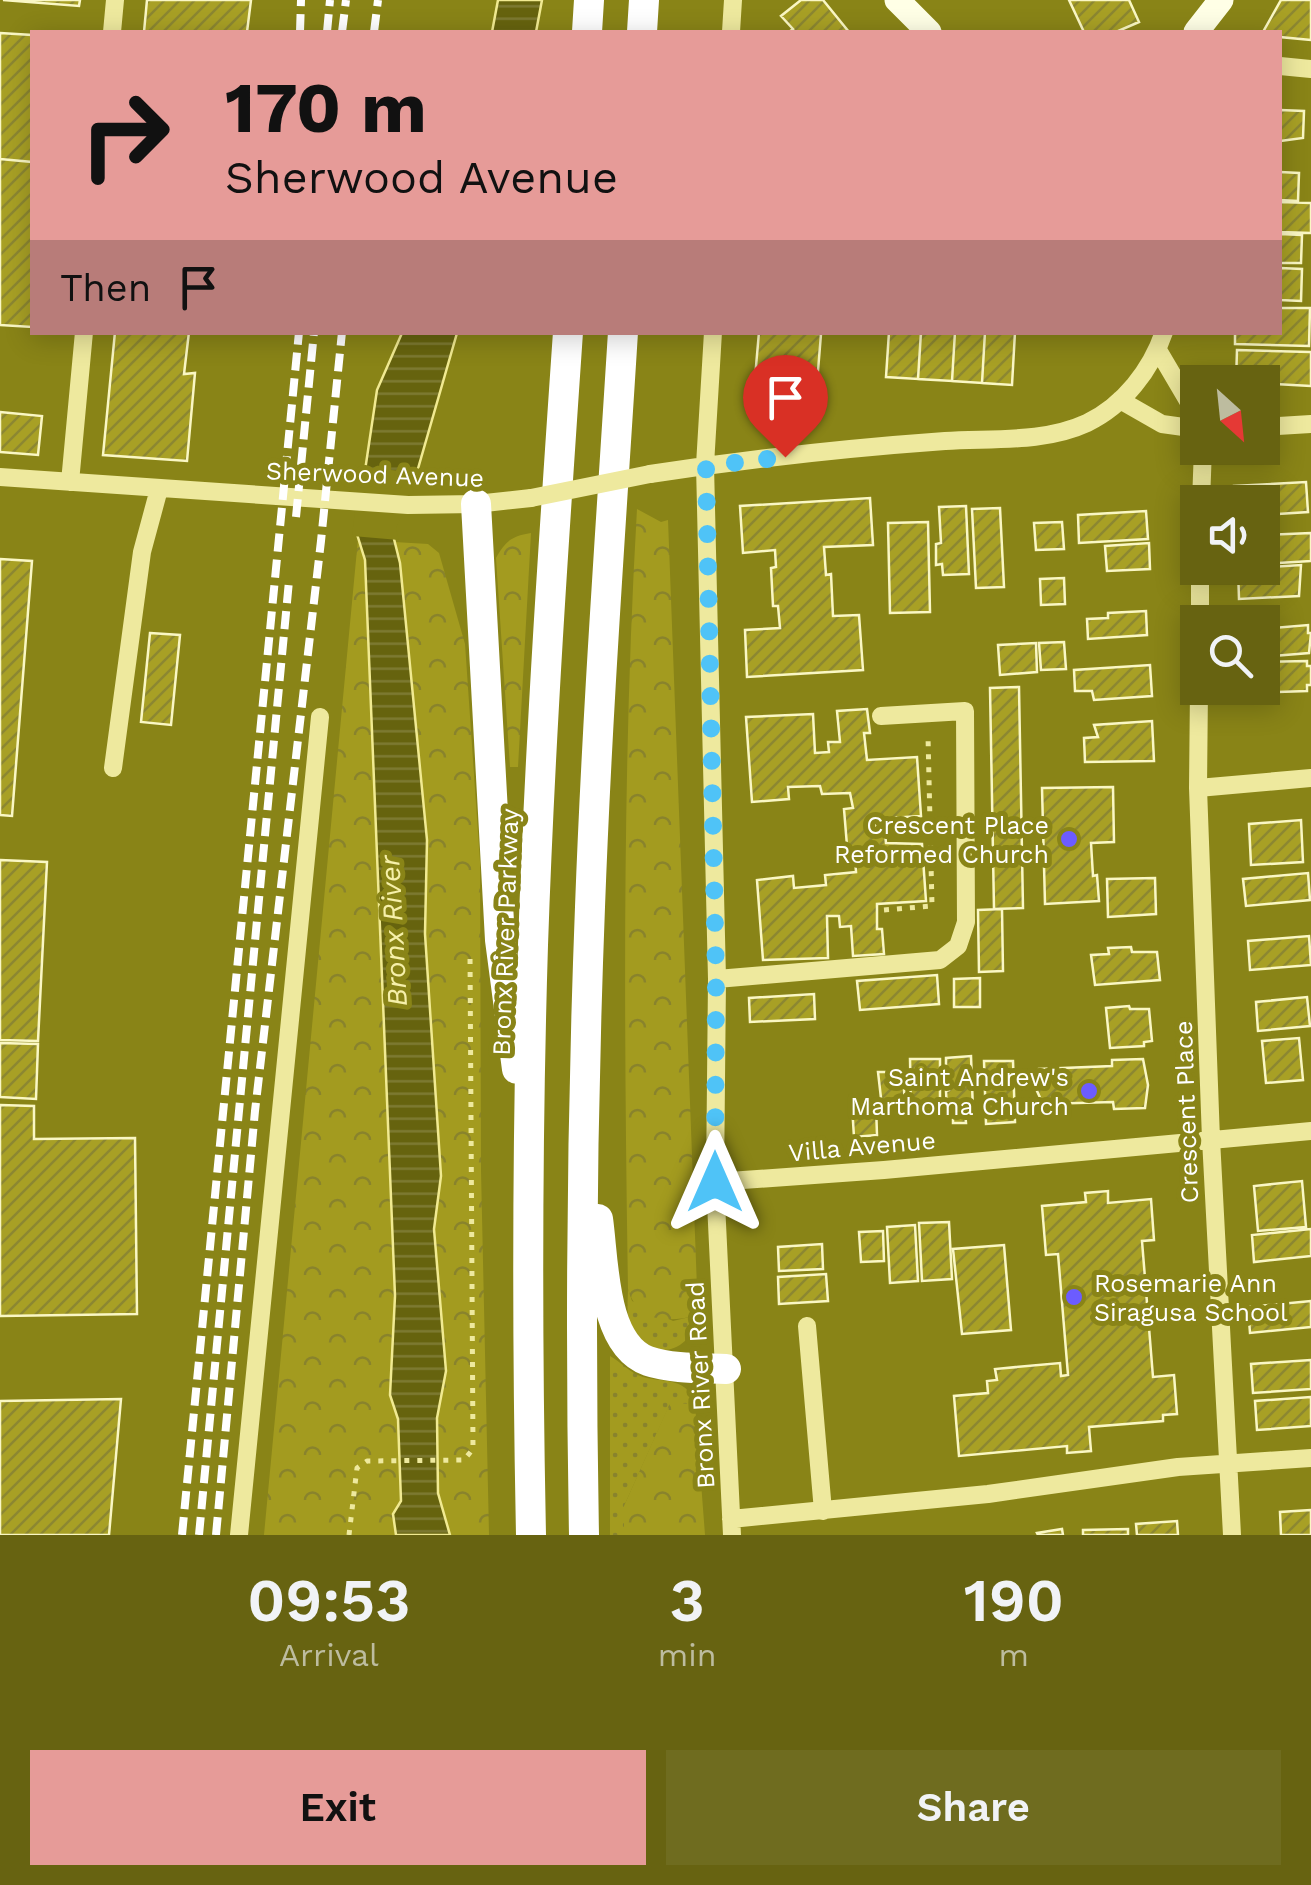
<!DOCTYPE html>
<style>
:root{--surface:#676311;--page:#6f6c1f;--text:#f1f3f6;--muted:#bdbc9f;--accent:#e69b98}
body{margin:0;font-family:"Work Sans",sans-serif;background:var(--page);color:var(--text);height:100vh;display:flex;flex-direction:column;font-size:38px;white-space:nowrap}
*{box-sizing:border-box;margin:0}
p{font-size:32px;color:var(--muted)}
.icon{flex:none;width:55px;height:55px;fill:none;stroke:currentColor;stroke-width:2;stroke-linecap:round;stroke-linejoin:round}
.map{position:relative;height:1535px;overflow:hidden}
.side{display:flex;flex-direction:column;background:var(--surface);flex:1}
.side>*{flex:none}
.hud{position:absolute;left:30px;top:30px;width:1252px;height:305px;border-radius:0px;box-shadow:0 5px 25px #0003;background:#e69b98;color:#111;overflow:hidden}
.needle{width:65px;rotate:153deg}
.buttons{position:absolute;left:1180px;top:365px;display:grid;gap:20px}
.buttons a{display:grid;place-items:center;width:100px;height:100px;border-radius:0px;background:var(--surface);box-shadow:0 5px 25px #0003;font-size:50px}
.pin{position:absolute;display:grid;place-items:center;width:85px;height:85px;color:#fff;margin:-102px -42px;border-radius:50% 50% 50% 0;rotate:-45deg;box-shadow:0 0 10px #0007}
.pin .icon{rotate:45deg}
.me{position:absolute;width:110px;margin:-55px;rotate:0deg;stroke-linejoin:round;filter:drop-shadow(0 0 8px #0008)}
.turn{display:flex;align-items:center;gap:35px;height:210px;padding:0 30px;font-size:45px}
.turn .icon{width:130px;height:130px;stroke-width:2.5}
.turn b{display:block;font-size:70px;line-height:85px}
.then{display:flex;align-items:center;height:95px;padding:0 30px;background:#0003;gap:20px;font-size:38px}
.eta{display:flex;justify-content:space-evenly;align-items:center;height:170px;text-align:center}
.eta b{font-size:60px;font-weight:600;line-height:70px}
.action{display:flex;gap:20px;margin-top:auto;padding:20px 30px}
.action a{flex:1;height:115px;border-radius:0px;background:var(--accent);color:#111;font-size:40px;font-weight:600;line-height:115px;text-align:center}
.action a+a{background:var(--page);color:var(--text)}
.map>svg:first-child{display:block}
.grass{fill:url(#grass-dots)}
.forest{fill:url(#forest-crowns)}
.water{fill:url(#water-rules);stroke:#f1ea91;stroke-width:2.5}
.pier{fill:#898417}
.building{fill:url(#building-hatch);stroke:#faf7c4;stroke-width:2.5}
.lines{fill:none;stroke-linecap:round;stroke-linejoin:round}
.path{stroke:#eee99e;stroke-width:5;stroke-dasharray:5 8;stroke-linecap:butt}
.minor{stroke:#eee99e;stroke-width:18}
.major{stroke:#ffffe6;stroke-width:25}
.highway{stroke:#fff;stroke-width:30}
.rail{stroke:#fff;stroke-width:8;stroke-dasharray:18 8;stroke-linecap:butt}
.minor-bridge{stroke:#eee99e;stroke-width:18}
.route{stroke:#4fc3f7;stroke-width:18;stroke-dasharray:0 32.4}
.poi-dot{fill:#6c5cff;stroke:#898417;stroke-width:4}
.labels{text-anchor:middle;stroke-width:10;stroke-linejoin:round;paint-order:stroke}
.street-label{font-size:25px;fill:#fff;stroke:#898417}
.poi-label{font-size:25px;fill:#fff;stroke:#898417;text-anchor:end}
.water-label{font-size:28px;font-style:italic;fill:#f6f0aa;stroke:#898417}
</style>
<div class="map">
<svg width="1311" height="1535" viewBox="0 0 1311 1535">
<defs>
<pattern id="grass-dots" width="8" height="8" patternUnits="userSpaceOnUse" patternTransform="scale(2.5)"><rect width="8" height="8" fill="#a39b1f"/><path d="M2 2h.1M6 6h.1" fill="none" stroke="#89832c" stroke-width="1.8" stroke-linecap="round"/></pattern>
<pattern id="forest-crowns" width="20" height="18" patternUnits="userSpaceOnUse" patternTransform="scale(2.5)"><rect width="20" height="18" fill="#a39b1f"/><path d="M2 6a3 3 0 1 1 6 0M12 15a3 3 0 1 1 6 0" fill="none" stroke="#89832c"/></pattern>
<pattern id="water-rules" width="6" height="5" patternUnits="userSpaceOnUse" patternTransform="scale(2.5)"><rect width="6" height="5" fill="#66630e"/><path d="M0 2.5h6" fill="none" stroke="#7d7a32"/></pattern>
<pattern id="building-hatch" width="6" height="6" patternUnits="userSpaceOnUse" patternTransform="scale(2.5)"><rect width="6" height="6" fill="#a8a025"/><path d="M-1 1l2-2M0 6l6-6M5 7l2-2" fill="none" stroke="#8c8731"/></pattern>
</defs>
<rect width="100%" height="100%" fill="#898417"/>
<path class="grass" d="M628 1289 632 1301 673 1321 698 1315C691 1357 644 1363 630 1323 626 1313 628 1300 628 1289Z
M610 1356C621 1362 630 1373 643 1377 666 1383 687 1377 695 1404H670L624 1506V1535H610Z"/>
<path class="forest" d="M637 509 661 522 668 520 698 1315C668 1323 638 1323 628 1289 624 1029 622 769 637 509Z
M531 533 518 767H510L496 558C505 542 511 536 531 533Z
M358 539 365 560 395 1296 390 1394 398 1419 401 1501 393 1514 396 1535H264Z
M394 542 428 544 439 553 465 644 480 862 481 1171 489 1535H450L438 1493 437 1418 446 1371 434 1229 441 1176 425 934 427 840 400 563Z
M670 1403 695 1404 705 1535H624V1506Z"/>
<path class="water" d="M498 0H542L536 32H492Z
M402 333H457L417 472 391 527 400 563 427 840 425 934 441 1176 434 1229 446 1371 437 1418 438 1493 450 1535H396L393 1514 401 1501 398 1419 390 1395 395 1296 365 560 356 531 377 390Z"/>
<path class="pier" d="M360 467 422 473 396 528 399 540 352 536Z"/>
<path class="building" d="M3 0H80L79 6Z
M147 0H251L247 32H144Z
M801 0H823L849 32H789L793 29 781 16Z
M1069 0H1129L1139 22 1116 32H1084Z
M1281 0H1311V40L1280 37V32H1263Z
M0 33 32 35V162L0 159Z
M1280 110 1304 111 1303 138 1280 141Z
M0 159 32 162V327L0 325Z
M1280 172 1299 173 1298 201 1280 200Z
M1280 202 1311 203V233L1280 232Z
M1280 234 1302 235 1301 263H1280Z
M1280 268 1302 269 1301 301 1280 300Z
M1280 308H1310L1309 346 1235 344V332H1280Z
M115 332H189L184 374 195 373 187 461 103 455Z
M759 332 821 334 817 383 755 378Z
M889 332H921L918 379 886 377Z
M921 332H955L952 381 918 379Z
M955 332H985L982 383 952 381Z
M985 332H1015L1012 385 982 383Z
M1237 350 1311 352V386L1236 382Z
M760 387 819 392 818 409 801 408 800 420 757 416Z
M0 412 42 416 38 455 0 452Z
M1306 482 1308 512 1262 515V502H1235L1234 486Z
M870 498 873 545 824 547 826 575 831 574 833 616 859 615 863 670 747 677 745 630 780 628 778 606H773L771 568 776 567 775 550 743 553 740 506Z
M966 506 969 574 943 575 942 564 936 565V544L941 543 939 507Z
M1000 508 1004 587 976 588 972 509Z
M1146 511 1148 539 1079 543 1078 515Z
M928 522 930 612 890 613 888 523Z
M1062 522 1064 549 1036 550 1034 523Z
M1311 533V561L1262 564V535Z
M1149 543 1150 569 1107 571 1105 546Z
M0 559 32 561 12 816 0 815Z
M1301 565 1299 596 1239 599 1238 569Z
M1064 578 1065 604 1041 605 1040 579Z
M1146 611 1147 635 1088 639 1087 619 1108 618V613Z
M1308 625V633H1311L1309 653 1262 657V629Z
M150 633 180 635 171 725 141 722Z
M1064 642 1066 669 1041 670 1039 643Z
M1036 643 1037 672 1000 675 998 645Z
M1307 661V666H1311V685H1307V691L1242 693V688H1262V662Z
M1150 665 1152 696 1094 700 1092 691H1075L1074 670Z
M1019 687 1023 908 994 909 990 688Z
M867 709 870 733H864L867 760 917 757 921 816 876 819 877 833H885L886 843 922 844 926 901 877 904V929H882L884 954 853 956 851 926 840 927 839 916H827L828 958 763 960 757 880 793 876 794 888 826 885 825 875 856 872 855 859 848 858 844 809 853 808 850 793 822 794 820 786 788 787 789 799 752 802 746 717 813 714 815 753 829 752 828 742H840L837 711Z
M1152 721 1154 761 1085 762 1084 738 1098 737 1094 725Z
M1113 787 1114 842 1091 843 1093 876 1097 875 1099 901 1045 904 1042 788Z
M1301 820 1303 862 1251 865 1249 824Z
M0 860 47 862 38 1041 0 1040Z
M1308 873 1310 900 1246 906 1243 879Z
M1155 878 1156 914 1108 917 1107 879Z
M1002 909 1003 971 979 972 978 910Z
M1309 936 1311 965 1250 970 1248 941Z
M1131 947 1132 952H1157L1160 980 1095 985 1091 955 1109 954 1108 948Z
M937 975 939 1004 860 1010 857 981Z
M980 978V1007H954V979Z
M814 994 815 1019 750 1022 749 998Z
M1307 997 1310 1026 1258 1031 1256 1002Z
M1129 1006 1130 1009H1149L1152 1041 1144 1042V1046L1110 1048 1106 1008Z
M1299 1038 1303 1080 1266 1083 1262 1041Z
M0 1043 38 1044 36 1099 0 1097Z
M971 1056 973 1111H965L966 1123H953V1110H947L946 1091 949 1090V1086H946V1058Z
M910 1059H940V1107H911Z
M1143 1059 1148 1085 1145 1108 1114 1109 1113 1102 1043 1104 1037 1091 1039 1069 1112 1066V1060Z
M984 1061H1013L1015 1122 986 1124Z
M878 1072H903L905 1107H882Z
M0 1105 34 1106V1139L135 1138 137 1314 0 1316Z
M876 1105 877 1135 854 1137 852 1106Z
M1302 1181 1306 1227 1258 1231 1254 1186Z
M1108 1191V1203L1151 1199 1154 1240 1142 1241 1153 1377 1174 1375 1177 1414 1163 1415V1421L1089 1427 1091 1451 1067 1453V1446L959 1456 954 1396 988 1393 987 1381 997 1380 995 1369 1060 1363 1061 1376 1068 1375 1058 1254 1046 1255 1042 1206 1086 1202 1085 1193Z
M949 1222 952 1279 922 1281 919 1223Z
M915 1225 918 1281 890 1283 887 1227Z
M1311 1229V1256L1254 1262 1252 1235Z
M883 1231 884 1261 861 1262 859 1232Z
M822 1244 823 1269 779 1271 778 1247Z
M1004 1245 1011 1330 962 1334 953 1249Z
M826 1274 828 1301 779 1304 778 1277Z
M1311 1301V1327L1250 1333 1248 1307Z
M1311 1360V1389L1253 1393 1251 1364Z
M1311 1397V1426L1257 1430 1255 1401Z
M121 1399 109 1535H0V1401Z
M1311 1510V1535H1281L1280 1512Z
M1177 1521 1178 1535H1137L1136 1524Z
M1062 1529 1063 1535H1038L1037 1533Z
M1128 1529V1535H1083V1530Z"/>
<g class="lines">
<path class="path" d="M884 910 932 906 928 736
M349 1535 357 1468 367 1461 464 1460 473 1449 470 954"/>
<path class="minor" d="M112 32 115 0
M731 32 733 0
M1280 66 1311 69
M713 332 705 465 717 979 715 1182 732 1535
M1158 350 1198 418
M1120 400 1162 424 1198 429
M1262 427 1311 424
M650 474C748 459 847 448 945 441 992 438 1044 443 1087 423 1124 405 1151 370 1164 332
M0 477 408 505 476 504 531 498
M70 482 84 332
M1201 502 1203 448
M1200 622V568
M1199 688 1198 788 1211 1139 1232 1535
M113 768 142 552 159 489
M1198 788 1311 778
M717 979 940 960 958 946 966 922 965 711 881 716
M715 1182 884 1170 1311 1131
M807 1326 823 1511
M731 1519 988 1494 1178 1467 1311 1458
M239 1535 320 717"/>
<path class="major" d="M897 0 929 32
M1196 32 1221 0"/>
<path class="highway" d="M587 32 589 0
M642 32 644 0
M476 504 500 940 517 1069
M598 1219C604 1260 602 1344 648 1361 672 1369 701 1368 726 1369
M531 1535C527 1338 527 1141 533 945 540 740 554 536 568 332
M584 1535C580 1326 582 1116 590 907 597 715 611 524 623 332"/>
<path class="rail" d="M300 32 301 0
M327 32 330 0
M342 32 346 0
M374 32 378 0
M296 517 314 332
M182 1535 299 332
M199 1535 289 581
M216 1535 255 1111 321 541 342 332"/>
<path class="minor-bridge" d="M531 498 650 474"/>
</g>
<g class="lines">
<path class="route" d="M715 1182 716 979 706 466 785 457"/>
</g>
<g class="poi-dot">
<circle cx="1069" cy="839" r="10"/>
<circle cx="1089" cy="1091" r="10"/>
<circle cx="1074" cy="1297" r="10"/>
</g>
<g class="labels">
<g class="street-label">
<text transform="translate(375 474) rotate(2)" y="9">Sherwood Avenue</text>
<text transform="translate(505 932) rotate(-88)" y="9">Bronx River Parkway</text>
<text transform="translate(1186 1112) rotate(-92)" y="9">Crescent Place</text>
<text transform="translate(862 1146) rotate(-5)" y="9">Villa Avenue</text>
<text transform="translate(700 1385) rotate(-93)" y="9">Bronx River Road</text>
</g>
<g class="poi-label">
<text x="1049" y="834">Crescent Place<tspan x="1049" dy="29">Reformed Church</tspan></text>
<text x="1069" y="1086">Saint Andrew's<tspan x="1069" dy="29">Marthoma Church</tspan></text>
<text x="1094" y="1292" text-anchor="start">Rosemarie Ann<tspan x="1094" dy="29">Siragusa School</tspan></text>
</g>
<g class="water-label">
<text transform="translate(393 931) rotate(-93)" y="10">Bronx River</text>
</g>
</g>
</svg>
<div class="buttons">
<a><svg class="needle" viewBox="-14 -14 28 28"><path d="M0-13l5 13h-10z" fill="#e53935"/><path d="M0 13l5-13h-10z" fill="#bdbc9f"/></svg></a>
<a><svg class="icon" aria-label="sound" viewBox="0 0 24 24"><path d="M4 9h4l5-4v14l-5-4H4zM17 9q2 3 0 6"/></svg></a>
<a><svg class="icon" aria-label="search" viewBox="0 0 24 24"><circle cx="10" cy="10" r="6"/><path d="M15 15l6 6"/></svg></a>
</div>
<div class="pin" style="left:785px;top:457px;background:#d93025"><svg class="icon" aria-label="arrive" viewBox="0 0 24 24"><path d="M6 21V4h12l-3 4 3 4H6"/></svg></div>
<svg class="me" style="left:715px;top:1182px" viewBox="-20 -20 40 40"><path d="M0-17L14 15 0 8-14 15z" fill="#4fc3f7" stroke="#fff" stroke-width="4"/></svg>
<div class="hud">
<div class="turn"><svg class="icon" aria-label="right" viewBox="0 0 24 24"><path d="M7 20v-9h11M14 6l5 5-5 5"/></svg><div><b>170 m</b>Sherwood Avenue</div></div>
<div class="then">Then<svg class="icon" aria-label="arrive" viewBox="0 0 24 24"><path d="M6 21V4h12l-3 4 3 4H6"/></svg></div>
</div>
</div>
<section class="side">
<div class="eta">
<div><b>09:53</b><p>Arrival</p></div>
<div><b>3</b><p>min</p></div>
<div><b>190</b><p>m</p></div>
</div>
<div class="action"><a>Exit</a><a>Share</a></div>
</section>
